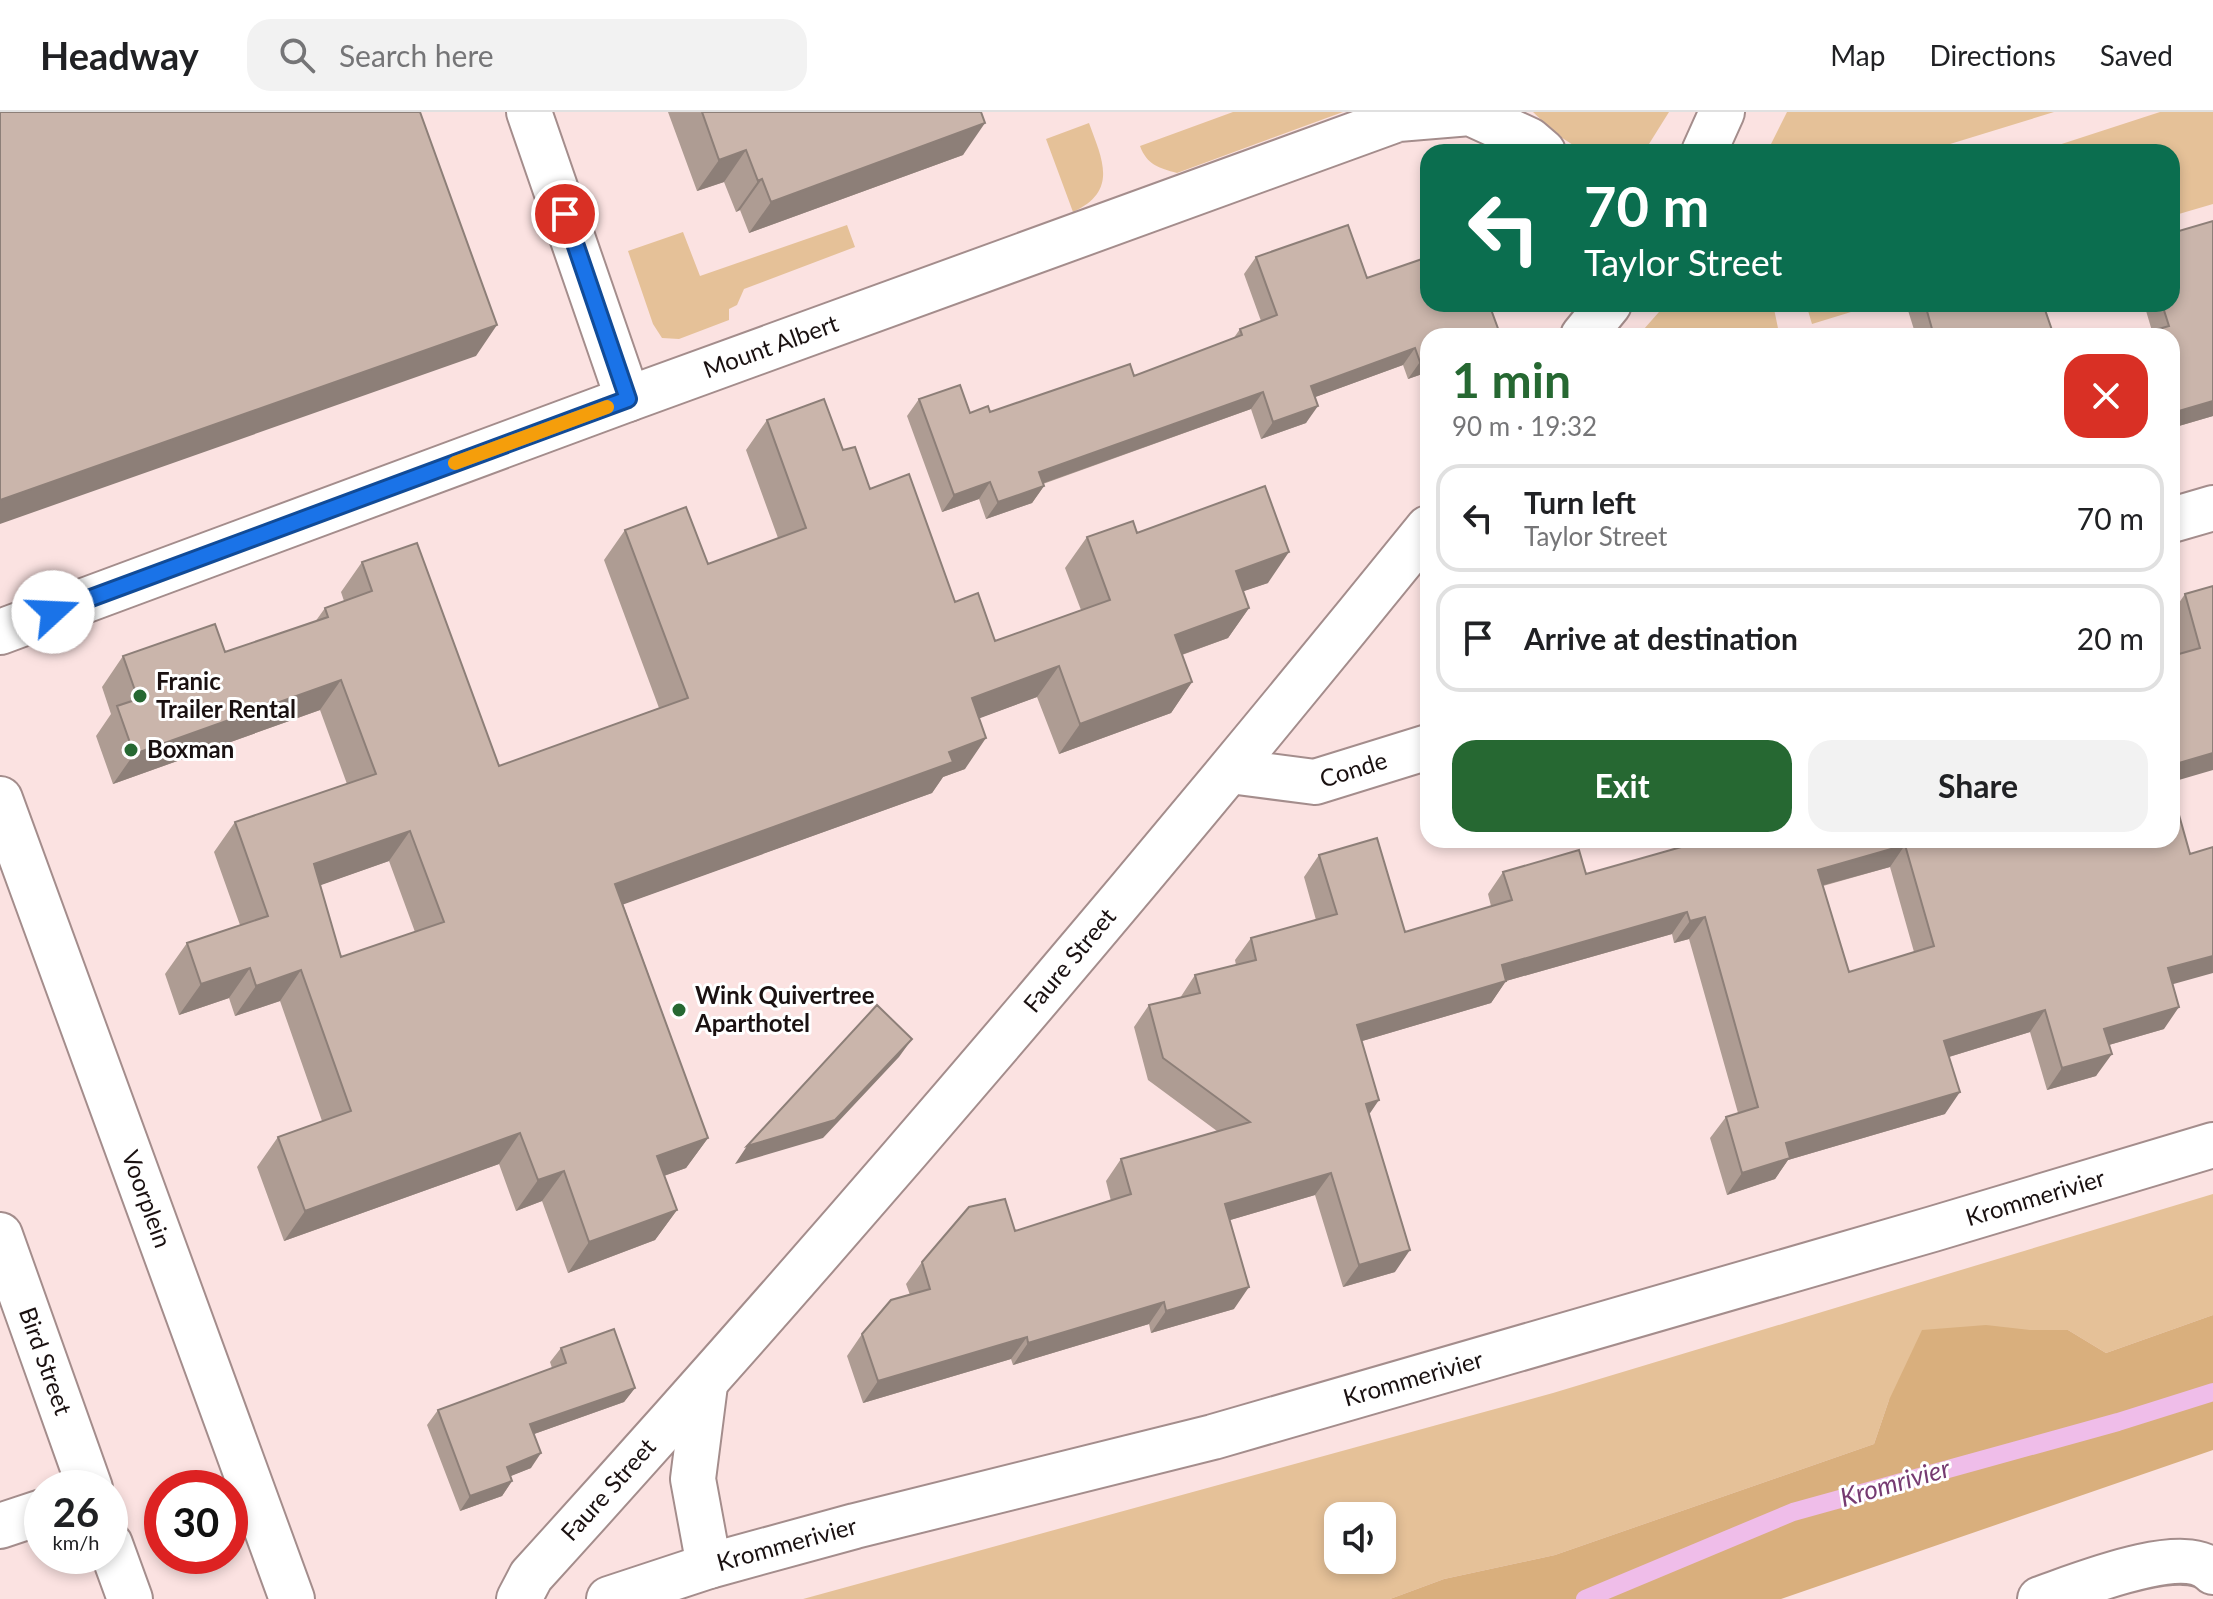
<!DOCTYPE html>
<meta charset="utf-8">
<style>
:root{--surface:#fff;--page:#f2f2f2;--text:#202124;--muted:#757577;--line:#e0e0e0;--accent:#266832}
body{margin:0;font-family:Lato,sans-serif;background:var(--page);color:var(--text);height:100vh;display:flex;flex-direction:column;font-size:30px;white-space:nowrap}
*{box-sizing:border-box;margin:0}
p{font-size:26px;color:var(--muted)}
.icon{flex:none;width:44px;height:44px;fill:none;stroke:currentColor;stroke-width:2;stroke-linecap:round;stroke-linejoin:round}
.map{position:relative;flex:1;overflow:hidden}
.details{position:absolute;left:1420px;top:216px;width:760px;height:520px;display:flex;flex-direction:column;background:var(--surface);border-radius:24px;box-shadow:0 4px 12px #0003}
.details>*{flex:none}
.guide{position:absolute;left:1420px;top:32px;width:760px;height:168px;border-radius:24px;box-shadow:0 4px 12px #0003;background:#0b6e4f;color:#fff;overflow:hidden}
.buttons{position:absolute;left:1324px;top:1390px;display:grid;gap:16px}
.buttons a{display:grid;place-items:center;width:72px;height:72px;border-radius:16px;background:var(--surface);box-shadow:0 4px 12px #0003;font-size:40px}
.speed{position:absolute;left:24px;top:1358px;display:flex;gap:16px;font-size:40px;font-weight:700;text-align:center}
.speed>*{display:grid;place-content:center;width:104px;height:104px;border-radius:50%;background:var(--surface);box-shadow:0 4px 12px #0003;line-height:1}
.speed small{font-size:20px;font-weight:400}
.speed .limit{border:12px solid #d22;background:#fff;color:#111}
.pin{position:absolute;display:grid;place-items:center;width:68px;height:68px;color:#fff;margin:-34px;border:4px solid #fff;border-radius:50%;box-shadow:0 2px 8px #0007}
.me{position:absolute;width:88px;margin:-44px;rotate:70deg;stroke-linejoin:round;filter:drop-shadow(0 0 6px #0008)}
.turn{display:flex;align-items:center;gap:28px;height:168px;padding:0 32px;font-size:36px}
.turn .icon{width:104px;height:104px;stroke-width:2.5}
.turn b{display:block;font-size:56px;line-height:68px}
.round{display:grid;place-items:center;flex:none;width:84px;height:84px;border-radius:24px;background:var(--page)}
.summary{display:flex;align-items:center;justify-content:space-between;height:136px;padding:0 32px}
h1{font-size:48px;font-weight:700;line-height:60px;color:var(--accent)}
.primary-button{display:flex;gap:16px;margin-top:auto;padding:16px 32px}
.primary-button a{flex:1;height:92px;border-radius:24px;background:var(--accent);color:#fff;font-size:32px;font-weight:700;line-height:92px;text-align:center}
.primary-button a+a{background:var(--page);color:var(--text)}
ul{padding:0;list-style:none}
li{display:flex;align-items:center;gap:24px;height:108px;margin:0 16px 12px;padding:0 16px;border:4px solid var(--line);border-radius:24px}
li div{flex:1}
li b{display:block;font-size:30px}
li em{font-style:normal}
header{display:flex;align-items:center;gap:48px;box-sizing:border-box;height:112px;padding:0 40px;background:var(--surface);border-bottom:2px solid var(--line)}
header strong{font-size:38px}
nav{display:flex;gap:44px;margin-inline-start:auto;font-size:28px}
.search{width:560px;height:72px;background:var(--page);display:flex;align-items:center;gap:20px;box-sizing:border-box;padding:0 28px;border-radius:24px;color:var(--muted);font-size:30px}
.map>svg:first-child{display:block}
.green{fill:#e5c198;fill-rule:evenodd}
.forest{fill:#d9af7d}
.lines{fill:none;stroke-linecap:round;stroke-linejoin:round}
.stream{stroke:#efbde9;stroke-width:18}
.minor-casing{stroke:#a48d8c;stroke-width:48}
.minor{stroke:#fff;stroke-width:44}
.wall{fill:#ae9c93;fill-rule:evenodd}
.shaded-wall{fill:#8d7f78}
.building{fill:#cab5ab;stroke:#8d7f78;stroke-width:2;fill-rule:evenodd}
.route-casing{stroke:#114b97;stroke-width:20}
.route{stroke:#1a73e8;stroke-width:14}
.slow{stroke:#f59e0b;stroke-width:14}
.poi-dot{fill:#266832;stroke:#fff;stroke-width:3}
.labels{text-anchor:middle;stroke-width:6;stroke-linejoin:round;paint-order:stroke}
.street-label{font-size:24px;fill:#1a1111;stroke:#fff}
.poi-label{font-size:24px;font-weight:bold;fill:#1a1111;stroke:#fff;text-anchor:start}
.water-label{font-size:26px;font-style:italic;fill:#763b72;stroke:#fff}
</style>
<header>
<strong>Headway</strong>
<div class="search"><svg class="icon" aria-label="search" viewBox="0 0 24 24"><circle cx="10" cy="10" r="6"/><path d="M15 15l6 6"/></svg>Search here</div>
<nav><a>Map</a><a>Directions</a><a>Saved</a></nav>
</header>
<div class="map">
<svg width="2213" height="1487" viewBox="0 0 2213 1487">
<rect width="100%" height="100%" fill="#fbe2e1"/>
<path class="green" d="M1233 0H1343L1177 61C1159 56 1147 53 1140 34Z
M1533 0H1669L1644 40H1584L1556 22Z
M1787 0H2054L1924 40H1767Z
M2160 0H2213V92L2172 104V40H2037Z
M1089 11C1102 47 1119 79 1073 100L1046 27Z
M847 113 855 135 744 177 737 193 729 197V208L679 227 662 226 653 212 628 139 683 120 700 164Z
M1666 192H1773L1779 221 1770 224H1644V217Z
M1806 192H1877L1812 212Z
M2213 1082V1203L2106 1241 2068 1218H2030L1889 1288 1874 1332 1555 1443 1444 1467 1390 1487H803L1553 1281ZM1338 1404H1382V1448H1338Z"/>
<path class="forest" d="M2213 1203V1338L1781 1487H1390L1444 1467 1555 1443 1874 1332 1889 1288 1922 1218 1986 1213 2030 1218H2068L2106 1241Z"/>
<g class="lines">
<path class="stream" d="M1585 1487 1793 1400 2118 1310 2213 1280"/>
<g class="minor-casing">
<g id="minor">
<path d="M529 0 628 287"/>
<path d="M1704 40 1722 0"/>
<path d="M1583 224 1609 192"/>
<path d="M2172 408 2213 396"/>
<path id="s1" d="M0 520 628 287 1398 7 1470 1 1529 28 1543 40"/>
<path id="s2" d="M1230 659 1315 670 1428 635"/>
<path id="s3" d="M0 687 292 1487"/>
<path id="s4" d="M0 1123 90 1376"/>
<path d="M705 1273 693 1367 709 1454"/>
<path d="M0 1414 42 1400"/>
<path d="M110 1432 130 1487"/>
<path id="s5" d="M519 1487 531 1464C840 1124 1139 773 1428 416"/>
<path id="s6" d="M609 1487 709 1454 855 1414 1213 1325 1933 1117 2213 1033"/>
<path d="M2040 1487C2075 1475 2184 1430 2213 1460"/>
</g>
</g>
<use href="#minor" class="minor"/>
</g>
<path class="wall" d="M668 0H981L963 43 749 121 740 98 736 100 724 70 697 79Z
M2213 109V304L2172 316 2152 219 2144 192H2172Z
M1256 145 1367 166 1428 145V260L1408 267 1403 253 1315 285 1306 311 1261 327 1251 297 1043 372 1044 374 1032 391 986 407 979 387 942 400 907 304 919 287 970 301 990 300 1134 264 1233 227 1240 217 1261 209 1244 162Z
M1906 192H2043L2054 224H1916Z
M767 308 843 338 870 377 955 490 995 529 1081 498 1065 456 1087 425 1137 421 1268 471 1243 479 1249 496 1228 526 1182 543 1192 570 1171 601 1059 642 1037 585 979 606 965 657 943 665 932 681 623 792 708 1026 686 1056 664 1064 677 1098 655 1128 568 1161 542 1089 516 1099 499 1052 284 1129 257 1055 278 1025 322 1009 280 889 235 904 229 886 179 903 165 862 187 831 240 813 214 740 235 710 347 672 320 598 113 672 96 624 111 602 102 575 123 544 225 540 315 510 325 496 344 489 341 480 362 450 499 654 659 596 604 448 625 418 708 452 778 426 746 338ZM389 749 415 820 341 845 320 773Z
M2213 474 2172 670 2180 542 2172 514V501L2185 482Z
M1706 728H2172L2173 873 2164 917 2109 933 2096 964 2047 978 2030 920 1949 945 1945 1002 1788 1048 1775 1067 1727 1083 1710 1026 1726 1005 1738 1001 1689 827 1674 831 1672 822 1506 869 1491 891 1362 929 1369 1003 1395 1160 1343 1175 1315 1083 1230 1108 1234 1197 1151 1221 1149 1212 1013 1253 1011 1247 863 1291 847 1244 862 1222 910 1183 906 1172 922 1150 1015 1119 1111 1089 1106 1069 1121 1047 1217 1019 1148 968 1134 915 1149 893 1180 886 1195 863 1236 853 1235 848 1251 826 1316 808 1304 765 1319 743 1405 820 1491 794 1488 782 1503 760 1586 762ZM1890 755 1914 840 1849 860 1823 774Z
M561 1236 635 1276 624 1290 534 1322 531 1356 510 1364 512 1369 502 1384 460 1399 427 1313 438 1298 552 1256 550 1250Z"/>
<path class="shaded-wall" d="M985 11 963 43 749 121 771 90Z
M746 38 724 70 697 79 719 48Z
M762 67 740 98 736 100 758 69Z
M497 213 476 244 0 412V388Z
M1415 236 1403 253 1299 291 1311 274Z
M1428 247V260L1408 267 1420 250Z
M1263 280 1251 297 1027 377 1039 360Z
M2213 289V304L2172 316V301Z
M1318 294 1306 311 1261 327 1273 310Z
M990 370 979 387 942 400 954 383Z
M1044 374 1032 391 986 407 998 390Z
M1289 440 1268 471 1215 489 1236 459Z
M1249 496 1228 526 1153 553 1175 523Z
M1059 554 1037 585 951 617 972 586Z
M341 568 320 598 113 672 134 642Z
M1192 570 1171 601 1059 642 1080 612Z
M986 626 965 657 943 665 932 681 594 803 615 772 949 640Z
M2213 641V658L2172 670V653Z
M410 719 389 749 293 783 314 752Z
M1905 733 1890 755 1802 779 1818 758Z
M1687 800 1672 822 1506 869 1491 891 1342 935 1357 913 1502 853Z
M1705 805 1689 827 1674 831 1690 809Z
M2213 844V861L2152 878 2168 856Z
M250 856 229 886 179 903 201 872Z
M301 858 280 889 235 904 256 874Z
M2179 895 2164 917 2088 939 2104 917Z
M2045 898 2030 920 1929 951 1944 929Z
M912 927 899 945 823 1026 735 1052 747 1034Z
M2112 942 2096 964 2047 978 2062 956Z
M1960 980 1945 1002 1788 1048 1775 1067 1727 1083 1742 1061 1786 1031Z
M1379 988 1364 1010 1366 992Z
M520 1021 499 1052 284 1129 305 1099Z
M708 1026 686 1056 635 1074 657 1044Z
M564 1059 542 1089 516 1099 538 1068Z
M1331 1061 1315 1083 1210 1114 1225 1092Z
M677 1098 655 1128 568 1161 589 1130Z
M1410 1138 1395 1160 1343 1175 1359 1153Z
M1249 1175 1234 1197 1151 1221 1166 1199Z
M1164 1190 1149 1212 1013 1253 1028 1231Z
M1027 1225 1011 1247 863 1291 878 1269Z
M635 1276 624 1290 520 1327 530 1312Z
M541 1341 531 1356 496 1370 507 1355Z
M512 1369 502 1384 460 1399 470 1384Z"/>
<path class="building" d="M0 0H420L497 213 0 388Z
M702 0H981L985 11 771 90 762 67 758 69 746 38 719 48Z
M2213 109V289L2172 301V224H2134L2169 214 2162 192H2172V121Z
M1348 113 1367 166 1428 145V192H1489L1500 222 1495 224H1428V247L1420 250 1415 236 1311 274 1318 294 1273 310 1263 280 1039 360 1044 374 998 390 990 370 954 383 919 287 960 273 970 301 988 294 990 300 1130 252 1134 264 1242 223 1240 217 1277 203 1256 145Z
M1925 192H2043L2054 224H1934Z
M824 287 843 338 855 335 870 377 909 362 955 490 978 481 995 529 1110 488 1087 425 1133 409 1137 421 1265 374 1289 440 1236 459 1249 496 1175 523 1192 570 1080 612 1059 554 972 586 986 626 949 640 953 650 615 772 708 1026 657 1044 677 1098 589 1130 564 1059 538 1068 520 1021 305 1099 278 1025 351 999 301 858 256 874 250 856 201 872 187 831 268 804 235 710 376 662 341 568 134 642 117 594 138 587 123 544 215 512 225 540 328 505 325 496 372 479 362 450 417 431 499 654 688 586 625 418 686 395 708 452 806 416 767 308ZM410 719 444 810 341 845 314 752Z
M2213 474V641L2172 653V544L2200 536 2185 482Z
M2172 678 2190 742 2213 735V844L2168 856 2179 895 2104 917 2112 942 2062 956 2045 898 1944 929 1960 980 1786 1031 1790 1046 1742 1061 1726 1005 1758 995 1705 805 1690 809 1687 800 1502 853 1506 869 1357 913 1379 988 1366 992 1410 1138 1359 1153 1331 1061 1225 1092 1249 1175 1166 1199 1164 1190 1028 1231 1027 1225 878 1269 862 1222 891 1188 930 1177 922 1150 969 1095 1005 1087 1015 1119 1131 1082 1121 1047 1250 1010 1163 946 1149 893 1200 881 1195 863 1256 848 1251 826 1337 802 1319 743 1377 726 1405 820 1512 788 1503 760 1579 738 1586 762 1706 728H2172ZM1905 733 1934 834 1849 860 1818 758Z
M877 893 912 927 835 1008 747 1034Z
M614 1217 635 1276 530 1312 541 1341 507 1355 512 1369 470 1384 438 1298 566 1251 561 1236Z"/>
<g class="lines">
<g class="route-casing">
<path id="route" d="M53 500 628 287 565 102"/>
</g>
<use href="#route" class="route"/>
<path class="slow" d="M455 351 607 295"/>
</g>
<g class="poi-dot">
<circle cx="140" cy="584" r="8"/>
<circle cx="131" cy="638" r="8"/>
<circle cx="679" cy="898" r="8"/>
</g>
<g class="labels">
<g class="street-label">
<text dy="8" stroke="none"><textPath href="#s1" startOffset="822">Mount Albert</textPath></text>
<text dy="8" stroke="none"><textPath href="#s2" startOffset="126">Conde</textPath></text>
<text dy="8" stroke="none"><textPath href="#s5" startOffset="844">Faure Street</textPath></text>
<text dy="8" stroke="none"><textPath href="#s6" startOffset="1482">Krommerivier</textPath></text>
<text dy="8" stroke="none"><textPath href="#s3" startOffset="426">Voorplein</textPath></text>
<text dy="8" stroke="none"><textPath href="#s4" startOffset="134">Bird Street</textPath></text>
<text dy="8" stroke="none"><textPath href="#s6" startOffset="834">Krommerivier</textPath></text>
<text dy="8" stroke="none"><textPath href="#s5" startOffset="142">Faure Street</textPath></text>
<text dy="8" stroke="none"><textPath href="#s6" startOffset="186">Krommerivier</textPath></text>
</g>
<g class="poi-label">
<text x="156" y="578">Franic<tspan x="156" dy="28">Trailer Rental</tspan></text>
<text x="147" y="646">Boxman</text>
<text x="695" y="892">Wink Quivertree<tspan x="695" dy="28">Aparthotel</tspan></text>
</g>
<g class="water-label">
<text transform="translate(1895 1371) rotate(-16)" y="9">Kromrivier</text>
</g>
</g>
</svg>
<div class="buttons">
<a><svg class="icon" aria-label="sound" viewBox="0 0 24 24"><path d="M4 9h4l5-4v14l-5-4H4zM17 9q2 3 0 6"/></svg></a>
</div>
<div class="speed"><div>26<small>km/h</small></div><div class="limit">30</div></div>
<div class="pin" style="left:565px;top:102px;background:#d93025"><svg class="icon" aria-label="arrive" viewBox="0 0 24 24"><path d="M6 21V4h12l-3 4 3 4H6"/></svg></div>
<svg class="me" style="left:53px;top:500px" viewBox="-20 -20 40 40"><circle r="19" fill="#fff"/><path d="M0-13L10 11 0 6-10 11z" fill="#1a73e8"/></svg>
<div class="guide">
<div class="turn"><svg class="icon" aria-label="left" viewBox="0 0 24 24"><path d="M17 20v-9H6M10 6l-5 5 5 5"/></svg><div><b>70 m</b>Taylor Street</div></div>
</div>
<section class="details">
<div class="summary"><div><h1>1 min</h1><p>90 m · 19:32</p></div><a class="round" style="background:#d93025;color:#fff"><svg class="icon" aria-label="close" viewBox="0 0 24 24"><path d="M6 6l12 12M18 6L6 18"/></svg></a></div>
<ul>
<li><svg class="icon" aria-label="left" viewBox="0 0 24 24"><path d="M17 20v-9H6M10 6l-5 5 5 5"/></svg><div><b>Turn left</b><p>Taylor Street</p></div><em>70 m</em></li>
<li><svg class="icon" aria-label="arrive" viewBox="0 0 24 24"><path d="M6 21V4h12l-3 4 3 4H6"/></svg><div><b>Arrive at destination</b></div><em>20 m</em></li>
</ul>
<div class="primary-button"><a>Exit</a><a>Share</a></div>
</section>
</div>
